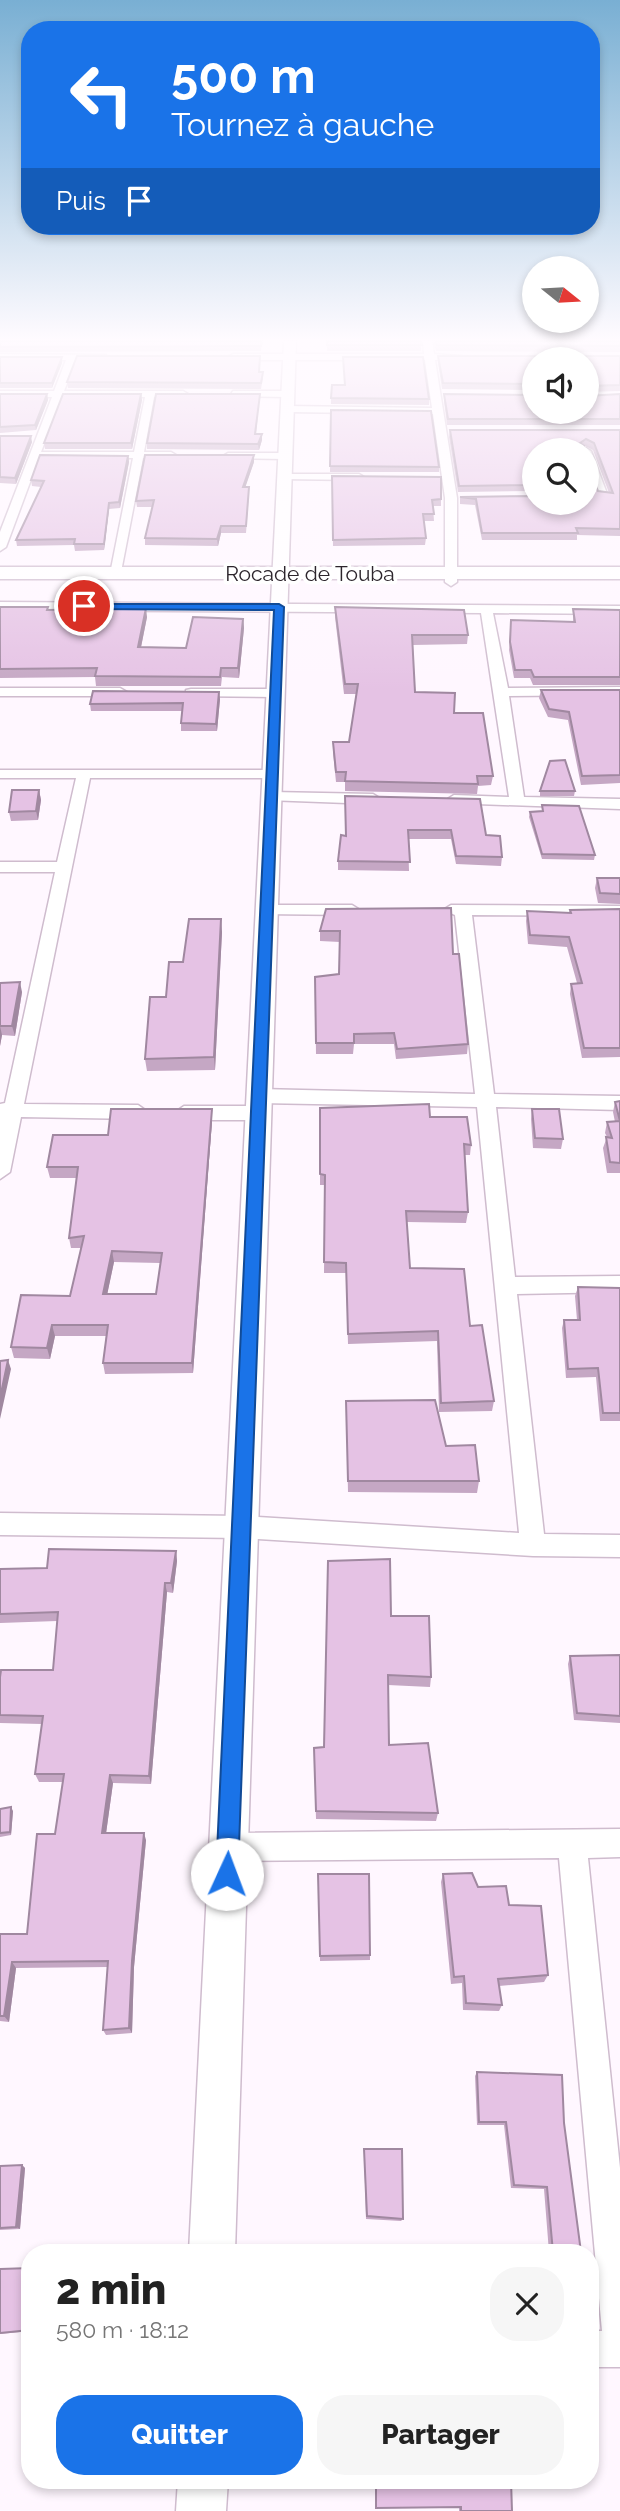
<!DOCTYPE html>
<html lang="fr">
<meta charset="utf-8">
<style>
:root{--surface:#fff;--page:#f6f6f6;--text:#222;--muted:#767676;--accent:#1a73e8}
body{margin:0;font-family:Raleway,sans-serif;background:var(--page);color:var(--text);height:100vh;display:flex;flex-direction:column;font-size:26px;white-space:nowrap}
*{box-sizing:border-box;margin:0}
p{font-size:23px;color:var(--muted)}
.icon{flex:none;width:38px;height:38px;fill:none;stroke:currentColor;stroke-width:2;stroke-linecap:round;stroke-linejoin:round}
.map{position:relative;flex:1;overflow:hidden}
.sheet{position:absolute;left:21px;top:2244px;width:578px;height:245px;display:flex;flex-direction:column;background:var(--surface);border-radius:28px;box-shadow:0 4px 10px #0003}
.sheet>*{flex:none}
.hud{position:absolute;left:21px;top:21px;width:579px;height:214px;border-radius:28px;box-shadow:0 4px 10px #0003;background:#1a73e8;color:#fff;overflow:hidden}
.needle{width:46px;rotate:108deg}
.fabs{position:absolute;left:522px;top:256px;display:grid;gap:14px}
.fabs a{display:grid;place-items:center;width:77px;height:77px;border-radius:50%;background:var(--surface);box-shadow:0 4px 10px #0003;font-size:35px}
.pin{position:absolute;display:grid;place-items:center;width:60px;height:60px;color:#fff;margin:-30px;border:4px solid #fff;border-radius:50%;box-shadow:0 2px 7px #0007}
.me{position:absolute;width:77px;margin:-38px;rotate:2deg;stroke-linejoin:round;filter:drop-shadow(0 0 5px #0008)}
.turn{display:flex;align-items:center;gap:24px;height:147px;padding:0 35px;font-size:32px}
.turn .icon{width:91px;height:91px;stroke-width:2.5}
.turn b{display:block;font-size:49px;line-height:60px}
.then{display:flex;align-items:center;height:66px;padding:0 35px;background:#0003;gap:14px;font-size:26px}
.round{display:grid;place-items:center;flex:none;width:74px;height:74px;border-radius:28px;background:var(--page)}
.summary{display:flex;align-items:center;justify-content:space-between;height:119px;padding:0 35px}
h1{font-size:42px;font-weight:800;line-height:52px}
.primary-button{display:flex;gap:14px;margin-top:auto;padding:14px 35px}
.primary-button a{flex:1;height:80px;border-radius:28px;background:var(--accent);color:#fff;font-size:28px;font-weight:800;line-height:80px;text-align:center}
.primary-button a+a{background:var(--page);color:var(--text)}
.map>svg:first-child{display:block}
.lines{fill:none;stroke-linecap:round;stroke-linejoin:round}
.minor-casing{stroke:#cfbcce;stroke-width:3}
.tertiary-casing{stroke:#cfbcce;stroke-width:3}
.primary-casing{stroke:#cfbcce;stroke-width:3}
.minor{fill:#fff;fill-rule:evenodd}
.tertiary{fill:#fff;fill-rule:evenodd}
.primary{fill:#fff;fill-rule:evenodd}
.wall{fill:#c5a7c4;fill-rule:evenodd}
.shaded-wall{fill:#a088a0}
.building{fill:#e5c2e4;stroke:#a088a0;stroke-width:2;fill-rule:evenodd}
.route{fill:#1a73e8;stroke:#114b97;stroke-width:2}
.labels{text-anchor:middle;stroke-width:7;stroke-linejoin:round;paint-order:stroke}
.far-street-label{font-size:21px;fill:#2c252c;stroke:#fff}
</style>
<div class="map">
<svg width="620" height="2511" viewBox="0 0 620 2511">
<rect width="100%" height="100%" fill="#fff7ff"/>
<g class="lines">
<g class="minor-casing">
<path id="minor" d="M423 341H432L434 354 472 357 435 360 457 498V582L451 586 445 582V498L433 414 287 412 282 409 287 406 432 408 425 360H233L228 357 233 354H424Z
M0 354 106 355 103 360H76L64 391H183L188 394 183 397H154L144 452H171L176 455 171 458H143L120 577 110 574 133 458H39L6 547 0 551V532L52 397H0V391H54L66 360H0ZM62 397H145L134 452H41Z
M233 391H288L293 394 288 397 230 396Z
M586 448 591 451 609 499 599 497 586 465V450H582Z
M228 453H285L290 456 285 459 224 458 223 456Z
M284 474H359L364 477 359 480 280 479V475Z
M0 602 620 606V614L493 613 508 688 620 687V695L509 696 524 797 620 799V809L449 803 446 800 454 795 509 797 481 613 0 610Z
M0 688H120L127 692 120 696H0Z
M191 689H276L283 693 276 697 186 696V690Z
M0 770H272L279 774 272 778H90L24 1104 138 1105 148 1112 138 1119 21 1117 10 1172 0 1179V1104L5 1103 55 872H0V862H57L76 778H0Z
M272 792 373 794 381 799 373 804 267 800V794Z
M267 905H352L360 910 352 915 261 914 259 910Z
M451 905 620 906V916L472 915 494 1094 620 1096V1110L496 1107 515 1277 620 1276V1292L517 1294 544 1534 620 1535V1557L533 1556 242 1538 0 1535V1513L242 1516 519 1533 477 1107 259 1103 250 1096 259 1089 475 1094 455 915 443 910Z
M184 1106H258L268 1113 258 1120H184L174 1113Z
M620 1829V1857L588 1858 620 2168V2367H590V2331H602L559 1858 228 1861 218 1857 214 1847 218 1837 228 1833Z"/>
</g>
<g class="tertiary-casing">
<path id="tertiary" d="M284 341H296L235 2252H189Z
M178 2480H228L226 2511H176Z"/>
</g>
<g class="primary-casing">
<path id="primary" d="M0 567H620V579H0Z"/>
</g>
<use href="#minor" class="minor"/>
<use href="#tertiary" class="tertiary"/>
<use href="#primary" class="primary"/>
</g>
<path class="wall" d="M0 341H262L261 351 0 352Z
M327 341H421V351H327Z
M433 341H620V352L436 351Z
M438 356H620V391L586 392V359H534V390L442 389 438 363Z
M0 357 62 363 52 388H0Z
M260 363V372L263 378 261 389 68 388 67 382Z
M344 385 429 399V405L331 404V398Z
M0 394H47L48 400 36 430 0 433Z
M141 394 142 400 132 449H45L44 443Z
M260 394 256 434H262V440L259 450 147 449V443Z
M444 394 587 396 620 394V425H447L444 401Z
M331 410 439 467V472H330Z
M450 430H620V536L577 535V540H482L475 505 460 504V497L534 496 598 491 609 493 593 450 585 446 534 450V491L458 492 449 437Z
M0 436 32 442 16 484 0 483Z
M254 455V462L245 487H249V494L246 533H221L218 546 145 545V538L152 507H137L136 501Z
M128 456 129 462 120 508 109 509 104 550 75 551 74 545 17 546 16 540 41 487 32 486 31 480Z
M332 476 441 499V506H433L434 521H424L426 538 425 545 333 546Z
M0 607 147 617 141 647 186 648 243 619 244 628 239 678 222 677 221 686H96L95 677 0 678Z
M335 607 468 635 467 644 413 645 415 692 454 713 493 776 491 785 478 786 477 794 345 791V782H336L333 752V742H349L356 694H344L335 617Z
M573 609 620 610V685H533L530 678H514L509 650 511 620 573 622Z
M541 690H620V783L581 785 568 720 548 717 539 698Z
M220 699 217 731H181V723L182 711H91L90 704Z
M39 790 41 800 38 820 11 821 9 812Z
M540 791H575L574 796H540Z
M345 796 486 835 502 857 501 866 456 864 451 839H408L409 871 338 870V861L346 836Z
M542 805 595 855 594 860 542 859 529 817 530 812H542Z
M597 878H620V904L598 903 595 888Z
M326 909 453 954 468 1044 467 1054 396 1059 394 1044H354L353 1054H316L315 977 339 974 340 942 320 941V931Z
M620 909V1057L582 1058 570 994 571 984 577 983 567 947 528 944 526 921 527 911 569 913 570 910Z
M222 932 215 1070 147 1071 145 1059 166 997 183 962Z
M0 983 22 992 15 1036 2 1035 0 1046Z
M620 1101V1173H607L603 1148 607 1137 605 1133 607 1122H615L613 1112 615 1102Z
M320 1108 430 1117 471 1145 470 1155H465L468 1212 466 1223 407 1222 410 1268 470 1326 494 1401 492 1411 439 1412 437 1341 348 1344 346 1273H324L325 1185H320Z
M532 1109 563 1139 561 1149 533 1148 531 1119Z
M212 1121 193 1373 105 1374 103 1363 106 1336H55L50 1359 14 1358 11 1347 70 1296 81 1248H71L69 1238 77 1178H50L47 1167 108 1135ZM114 1262 160 1263 156 1294H107Z
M578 1287 620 1288V1421H600L596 1377 566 1378 562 1328 564 1320H577L575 1296Z
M346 1401 446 1446 479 1481 477 1493 348 1492Z
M176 1551 177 1561 173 1593 167 1592 151 1784 113 1783 106 1833 146 1840 134 1967 132 2033 106 2035 103 2030 108 1967 16 1968 9 2022 0 2021V1934H27L55 1834 63 1782H39L35 1774 42 1724 0 1723V1677L53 1670 57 1621 0 1623V1569L47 1568Z
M391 1616 431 1677 430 1687 388 1685 389 1745 438 1813 436 1821 316 1819 314 1748 324 1747Z
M620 1655V1723L574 1720 568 1664 570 1656Z
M0 1809 13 1811 11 1835 0 1837Z
M318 1874 370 1955V1960L320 1961Z
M443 1874 478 1887 509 1905 548 1975 544 1982 499 1986 502 2005 499 2011 463 2010 462 1983 451 1984 441 1882Z
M477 2072 564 2123 581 2252H549L544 2189 511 2188 504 2125H477L475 2076Z
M364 2149 403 2219 401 2221 366 2219Z
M22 2165 25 2168 20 2229 0 2230V2166Z
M30 2268V2331L0 2334V2269Z
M375 2480H511L512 2511H459V2507L376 2508 375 2505Z"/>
<path class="shaded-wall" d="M62 357V363L52 388V383Z
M47 394 48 400 36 430 35 425Z
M141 394 142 400 132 449 131 443Z
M262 434V440L259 450 258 444Z
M31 436 32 442 16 484 15 478Z
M254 455V462L243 494V487Z
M128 456 129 462 120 508 119 502Z
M109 503V509L104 550V544Z
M221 526V533L218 546 217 539Z
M146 608 147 617 139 657 138 647Z
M243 619 244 628 239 678 238 668Z
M219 692 220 699 217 731 216 724Z
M39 790 41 800 38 820 36 811Z
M221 919 222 932 215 1070 214 1057Z
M20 982 22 992 15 1036 12 1026Z
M0 1026 2 1035 0 1046Z
M212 1109V1121L193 1373 192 1363Z
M112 1251 114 1262 105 1305 103 1294Z
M52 1325 55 1336 50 1359 47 1348Z
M8 1360 11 1369 0 1419V1398Z
M176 1551 177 1561 173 1593 171 1583Z
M165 1583 167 1592 151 1784 149 1776Z
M110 1775 113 1783 105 1841 102 1833Z
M11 1807 13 1811 11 1835 10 1832Z
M144 1833 146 1840 134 1967 132 2033 129 2028 132 1961Z
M12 1962 16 1968 9 2022 4 2016Z
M22 2165 25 2168 20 2229 16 2227Z"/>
<path class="building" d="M0 341H262L261 346 0 347Z
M327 341H421L422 345H327Z
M435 341H620V346L437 345Z
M77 356H260L259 372H263L261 383 67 382Z
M438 356H620V385L586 386V359H534V384L443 383Z
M0 357H62L52 383H0Z
M343 357H423L429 399 331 398 332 385H345Z
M586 393 587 396 620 394V419H448L444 394 534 395V411H586Z
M0 394H47L35 425 0 427Z
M63 394H141L131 443H44Z
M156 394H260L255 434H262L258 444 147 443Z
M331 410 431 411 439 467 330 466Z
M450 430H620V529L576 528 578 533H482L476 499 460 497 534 496V502H586V464L598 491 613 493 594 443 586 439 580 443 584 446V450H534V485L459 486Z
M0 436H31L15 478 0 477Z
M40 455 128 456 119 502 109 503 104 544H74L75 539 16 540 44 481 31 480Z
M145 455H254L243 487H249L246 526H221L217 539 145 538 154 500 136 501Z
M332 476 441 477V499L432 500 434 514H423L426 538 333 540Z
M0 607H48L47 610 146 608 138 647 186 648 193 617 243 619 238 668H221L220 677 95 676 97 668 0 669Z
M335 607 464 610 468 635H412L415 692 455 693 454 713H483L493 776H477L478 784 345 781 346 772H336L333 742H349L358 684H345Z
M573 609 620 610V677H534L531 670H515L510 642 511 620 575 622Z
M541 690H620V775L582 776 569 712 549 709Z
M93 691 219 692 216 724 181 723 183 703 90 704Z
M565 760 575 791H540L550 761Z
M12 790H39L36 811 9 812Z
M345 796 480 799 486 835 500 836 502 857 456 856 451 830H408L410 862 338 861 341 835 346 836Z
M542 805 579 806 595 855 542 854 530 812 543 811Z
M597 878H620V894L600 893Z
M451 908 453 954H459L468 1044 397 1049 394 1033 354 1034V1043H316L315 977 339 974 340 931H320L326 909Z
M620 909V1048H584L571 984 582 983 569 937 530 935 527 911 571 913 570 910Z
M189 919H221L214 1057 145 1059 150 997H166L169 962H183Z
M20 982 12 1026H0V983Z
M620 1101V1163L610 1162 606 1137 612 1138 607 1122 620 1121 615 1102Z
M429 1104 430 1117H467L471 1145 464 1144 468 1212 406 1211 410 1268 464 1269 470 1326 482 1325 494 1401 441 1403 438 1331 348 1334 346 1263 324 1262 325 1175 320 1174V1108Z
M111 1109H212L192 1363H103L108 1325H52L47 1348 11 1347 21 1295 70 1296 84 1236 69 1238 78 1167H47L53 1135H108ZM112 1251 162 1253 156 1294H103Z
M532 1109H559L563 1139 535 1138Z
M578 1287 620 1288V1413H603L598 1368 568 1369 564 1320H580Z
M8 1360 0 1398V1361Z
M435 1400 446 1446 475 1445 479 1481H348L346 1401Z
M49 1549 176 1551 171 1583H165L149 1776 110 1775 102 1833H144L132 1961 129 2028 103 2030 108 1961 12 1962 4 2016H0V1934H27L37 1834H55L64 1774H35L43 1716 0 1715V1677L1 1670H53L58 1612 0 1614V1569L47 1568Z
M390 1559 391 1616H429L431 1677 388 1675 389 1745 428 1743 438 1813 316 1811 314 1748 324 1747 328 1561Z
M620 1655V1716L577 1713 570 1656Z
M11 1807 10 1832 0 1833V1809Z
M472 1873 478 1887 506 1886 509 1905 541 1906 548 1975 498 1979 502 2005 466 2003 464 1976 454 1977 443 1874Z
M318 1874H369L370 1955 320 1956Z
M477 2072 562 2075 564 2123 581 2252H553L547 2187 514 2185 506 2122H479Z
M364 2149H402L403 2219 367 2216Z
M22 2165 16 2227 0 2228V2166Z
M30 2268V2330L0 2333V2269Z
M376 2480H511L512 2511H461V2507L376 2508Z"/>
<linearGradient id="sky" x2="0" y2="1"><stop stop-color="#79afd3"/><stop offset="0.49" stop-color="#fffbff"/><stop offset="1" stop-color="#fffbff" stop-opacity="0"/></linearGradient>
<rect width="620" height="693" fill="url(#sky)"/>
<path class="route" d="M80 604H279L284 607 238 1874 235 1882 227 1885 220 1882 216 1874 274 610 84 609Z"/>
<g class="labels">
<g class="far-street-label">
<text x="310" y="581">Rocade de Touba</text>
</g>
</g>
</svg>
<div class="fabs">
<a><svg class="needle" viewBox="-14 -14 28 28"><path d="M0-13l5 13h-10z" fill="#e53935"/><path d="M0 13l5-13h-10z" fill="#767676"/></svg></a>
<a><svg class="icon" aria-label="sound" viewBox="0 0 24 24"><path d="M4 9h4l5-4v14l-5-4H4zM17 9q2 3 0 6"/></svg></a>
<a><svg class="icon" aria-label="search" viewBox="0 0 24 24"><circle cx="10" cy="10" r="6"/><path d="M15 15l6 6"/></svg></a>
</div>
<div class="pin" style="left:84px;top:606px;background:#d93025"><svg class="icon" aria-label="arrive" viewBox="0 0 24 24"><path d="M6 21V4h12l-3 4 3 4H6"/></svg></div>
<svg class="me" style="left:227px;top:1874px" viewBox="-20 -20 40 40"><circle r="19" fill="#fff"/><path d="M0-13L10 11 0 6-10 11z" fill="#1a73e8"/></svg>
<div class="hud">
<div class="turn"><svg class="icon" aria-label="left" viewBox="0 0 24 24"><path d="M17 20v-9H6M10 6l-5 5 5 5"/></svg><div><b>500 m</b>Tournez à gauche</div></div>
<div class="then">Puis<svg class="icon" aria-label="arrive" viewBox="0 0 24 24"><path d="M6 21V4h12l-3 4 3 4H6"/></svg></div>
</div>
<section class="sheet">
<div class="summary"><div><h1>2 min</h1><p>580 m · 18:12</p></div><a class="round"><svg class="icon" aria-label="close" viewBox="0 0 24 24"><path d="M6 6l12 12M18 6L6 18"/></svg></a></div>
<div class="primary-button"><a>Quitter</a><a>Partager</a></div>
</section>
</div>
